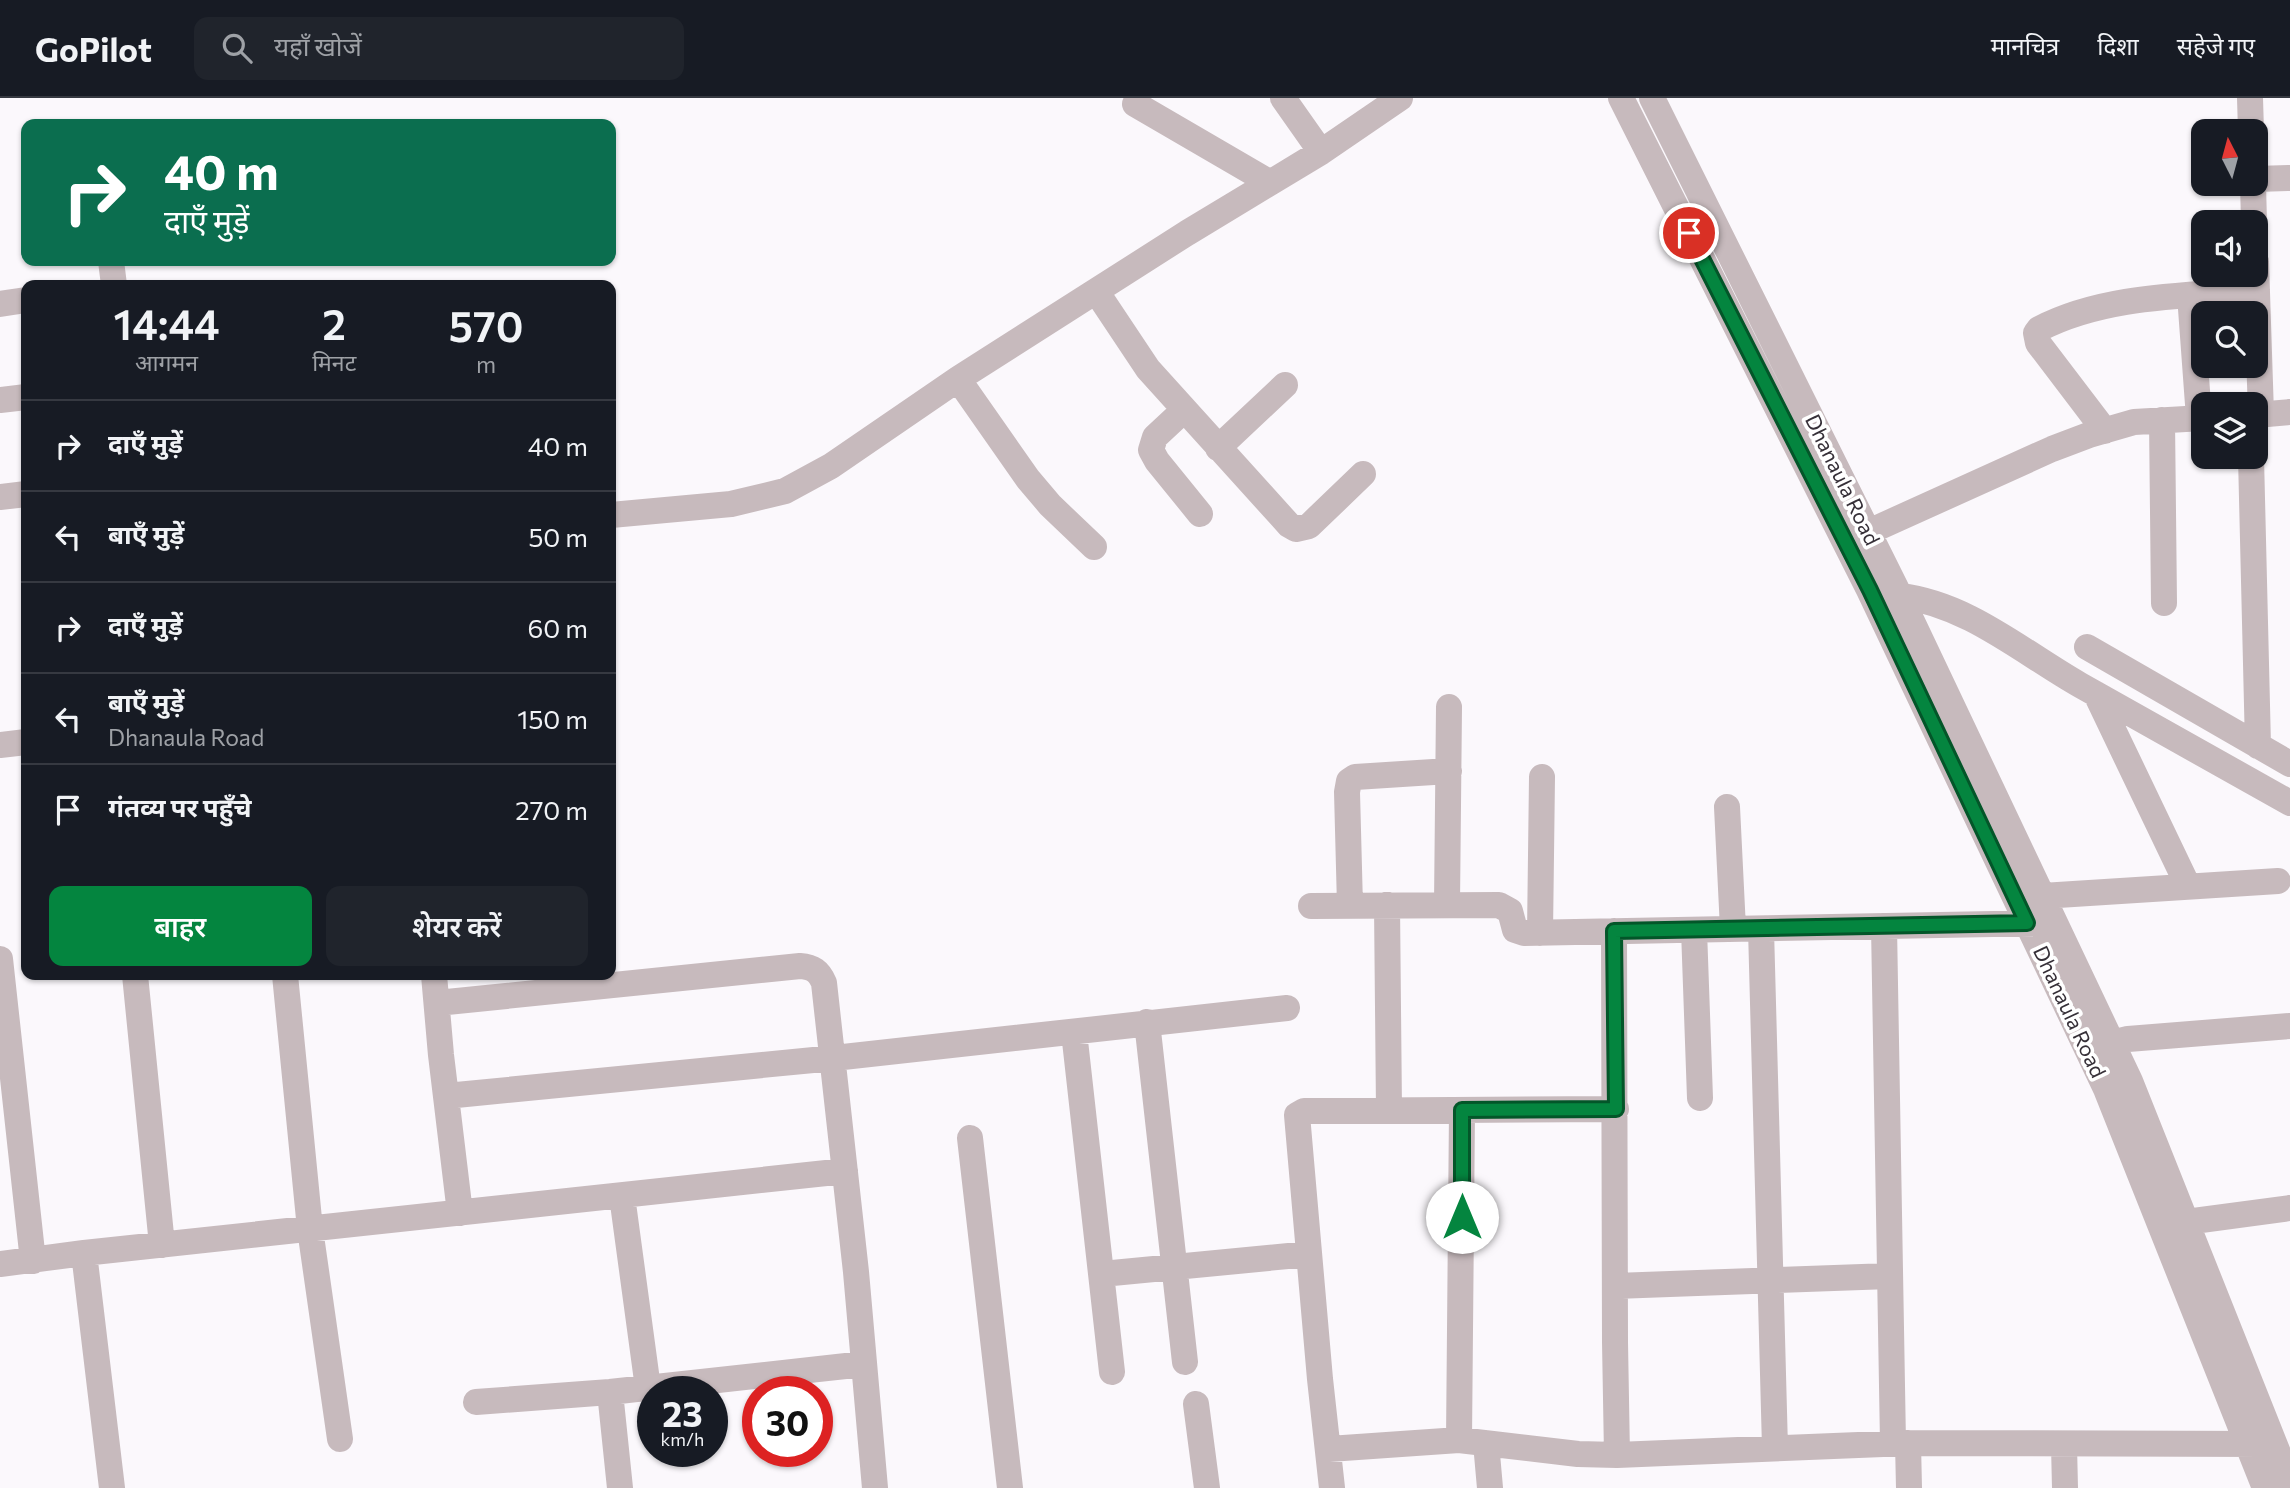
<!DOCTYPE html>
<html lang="hi">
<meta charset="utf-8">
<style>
:root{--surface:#171b24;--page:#20242c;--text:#f1f3f6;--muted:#9ea1a6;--line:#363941;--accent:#04853f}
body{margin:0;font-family:Commissioner,"Noto Sans Devanagari",sans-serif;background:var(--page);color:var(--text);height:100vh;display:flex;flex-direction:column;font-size:26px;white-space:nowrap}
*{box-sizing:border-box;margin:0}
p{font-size:23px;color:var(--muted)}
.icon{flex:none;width:38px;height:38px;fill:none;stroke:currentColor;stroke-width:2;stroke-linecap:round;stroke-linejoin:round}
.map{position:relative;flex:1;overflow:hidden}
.side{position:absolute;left:21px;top:182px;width:595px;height:700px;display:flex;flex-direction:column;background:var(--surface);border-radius:14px;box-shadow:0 2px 5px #0004}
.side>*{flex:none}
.banner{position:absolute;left:21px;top:21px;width:595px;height:147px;border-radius:14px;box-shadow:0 2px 5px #0004;background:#0b6e4f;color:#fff;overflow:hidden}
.needle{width:46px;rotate:354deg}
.tools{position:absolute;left:2191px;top:21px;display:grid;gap:14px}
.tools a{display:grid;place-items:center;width:77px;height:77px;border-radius:14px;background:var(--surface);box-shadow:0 2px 5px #0004;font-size:35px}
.speed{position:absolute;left:637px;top:1278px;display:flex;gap:14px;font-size:35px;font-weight:700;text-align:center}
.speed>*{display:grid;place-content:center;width:91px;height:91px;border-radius:50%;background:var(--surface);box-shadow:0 2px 5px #0004;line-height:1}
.speed small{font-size:18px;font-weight:400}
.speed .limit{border:10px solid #d22;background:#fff;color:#111}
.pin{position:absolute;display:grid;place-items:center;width:60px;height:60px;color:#fff;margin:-30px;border:4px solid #fff;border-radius:50%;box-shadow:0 2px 7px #0007}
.me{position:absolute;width:77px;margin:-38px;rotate:0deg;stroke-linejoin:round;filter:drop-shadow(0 0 5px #0008)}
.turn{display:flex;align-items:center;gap:24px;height:147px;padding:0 28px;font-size:32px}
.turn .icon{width:91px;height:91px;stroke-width:2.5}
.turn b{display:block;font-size:49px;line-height:60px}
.eta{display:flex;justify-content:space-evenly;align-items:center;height:119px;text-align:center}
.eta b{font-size:42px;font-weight:600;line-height:49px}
.cta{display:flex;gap:14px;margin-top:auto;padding:14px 28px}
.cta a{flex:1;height:80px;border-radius:14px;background:var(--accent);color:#fff;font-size:28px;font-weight:600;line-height:80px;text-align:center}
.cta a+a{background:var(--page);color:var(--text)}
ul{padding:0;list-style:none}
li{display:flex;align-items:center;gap:21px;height:91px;padding:0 28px;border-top:2px solid var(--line)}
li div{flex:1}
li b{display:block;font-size:26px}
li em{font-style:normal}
header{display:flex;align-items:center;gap:42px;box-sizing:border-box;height:98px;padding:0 35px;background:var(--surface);border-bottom:2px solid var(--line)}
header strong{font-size:33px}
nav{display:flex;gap:38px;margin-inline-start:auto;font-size:24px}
.search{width:490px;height:63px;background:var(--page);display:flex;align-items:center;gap:18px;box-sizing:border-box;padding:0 24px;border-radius:14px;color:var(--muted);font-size:26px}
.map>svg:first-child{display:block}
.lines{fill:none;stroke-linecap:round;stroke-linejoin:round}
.minor{stroke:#c7babd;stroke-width:26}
.route-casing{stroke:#035629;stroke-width:18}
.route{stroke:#04853f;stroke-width:12}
.labels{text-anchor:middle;stroke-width:7;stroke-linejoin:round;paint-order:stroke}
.street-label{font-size:21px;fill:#363038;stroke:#fff}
</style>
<header>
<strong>GoPilot</strong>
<div class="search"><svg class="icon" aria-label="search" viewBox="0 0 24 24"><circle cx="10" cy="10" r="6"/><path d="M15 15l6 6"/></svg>यहाँ खोजें</div>
<nav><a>मानचित्र</a><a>दिशा</a><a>सहेजे गए</a></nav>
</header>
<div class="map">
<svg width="2290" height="1390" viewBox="0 0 2290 1390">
<rect width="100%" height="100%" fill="#fbf8fc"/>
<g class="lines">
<path class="minor" d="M1283 0 1321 54
M1621 0 1869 492 2106 991 2265 1390
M1652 0 1900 498 2130 983 2290 1385
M2250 0 2251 33
M1135 6 1269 84
M2256 81 2290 80
M2253 86 2254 124
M111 163 114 187
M2256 164 2261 316
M1096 193 1148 271 1289 427 1296 431 1309 428 1363 376
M2190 197 2199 320
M0 206 26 202
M958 281 1028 381 1050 407 1094 449
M0 302 26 299
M1184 312 1155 339 1151 352 1157 363 1200 416
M2256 317 2290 314
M2162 322 2164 505
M2105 333 2038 245 2036 235 2039 231C2104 197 2185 198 2257 192
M1218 350 1285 287
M2251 359 2258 648
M0 399 26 396
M611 417 731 406 785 393 831 368 958 281 1187 135 1321 54 1400 0
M1853 441 2052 351 2089 337 2134 324 2203 320
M1900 498C1968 506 2022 554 2080 587 2150 627 2220 666 2290 705
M2087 549 2290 666
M2096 596 2188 788
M0 647 26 644
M1727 709 1733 831
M2042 798 2278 783
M1447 806 1449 609
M1387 807 1389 1012
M1311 808 1499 807 1510 813 1515 832 1524 835 2041 825
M1350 808 1347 694 1349 683 1355 679 1449 673
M1884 828 1893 1345
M1761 831 1775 1350
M1694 832 1700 1000
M1614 833 1615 1244 1617 1357
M1540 835 1542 679
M0 861 33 1163
M135 877 162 1147
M285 877 310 1131 340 1341
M434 877 441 957 460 1115
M437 905 800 868C813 869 819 873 824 885L856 1174 875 1390
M1147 924 1185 1264
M1074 934 1112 1274
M2095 949 2128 941 2290 928
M446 998 834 960 1287 910
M970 1040 1010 1390
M622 1098 648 1290
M2186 1124 2290 1110
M84 1155 112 1390
M0 1166 84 1155 845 1073
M1102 1176 1309 1156
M1615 1188 1890 1178
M610 1294 620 1390
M476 1304 610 1294 864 1266
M1196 1306 1207 1390
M1459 1342 1462 1012
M1486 1345 1490 1390
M1908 1345 1909 1390
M2064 1347 2065 1390
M1329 1351 1459 1342 1578 1356 1617 1357 1908 1345 2263 1346
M1332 1390 1320 1281 1297 1017 1304 1013 1616 1011"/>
</g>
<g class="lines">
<g class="route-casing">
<path id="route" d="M1462 1119V1012L1616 1011 1614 833 2027 825 1870 492 1689 135"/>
</g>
<use href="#route" class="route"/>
</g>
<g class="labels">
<g class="street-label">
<text transform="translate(1842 382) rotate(64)" y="7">Dhanaula Road</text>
<text transform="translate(2069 914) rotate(65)" y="7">Dhanaula Road</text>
</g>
</g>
</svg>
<div class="tools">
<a><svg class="needle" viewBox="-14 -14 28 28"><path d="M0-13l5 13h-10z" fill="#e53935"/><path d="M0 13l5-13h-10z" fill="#9ea1a6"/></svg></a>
<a><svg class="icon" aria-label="sound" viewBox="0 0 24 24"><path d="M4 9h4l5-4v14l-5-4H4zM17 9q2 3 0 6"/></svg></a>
<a><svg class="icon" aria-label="search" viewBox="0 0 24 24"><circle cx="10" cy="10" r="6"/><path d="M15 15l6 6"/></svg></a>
<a><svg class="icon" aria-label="layers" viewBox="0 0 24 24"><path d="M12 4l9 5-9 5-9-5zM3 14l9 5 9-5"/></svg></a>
</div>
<div class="speed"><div>23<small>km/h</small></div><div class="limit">30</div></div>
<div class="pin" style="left:1689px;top:135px;background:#d93025"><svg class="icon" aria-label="arrive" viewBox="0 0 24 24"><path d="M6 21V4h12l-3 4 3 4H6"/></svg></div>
<svg class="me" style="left:1462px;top:1119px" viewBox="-20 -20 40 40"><circle r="19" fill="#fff"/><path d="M0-13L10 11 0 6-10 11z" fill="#04853f"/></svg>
<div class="banner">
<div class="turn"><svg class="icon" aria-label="right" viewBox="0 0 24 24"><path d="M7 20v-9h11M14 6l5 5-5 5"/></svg><div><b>40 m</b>दाएँ मुड़ें</div></div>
</div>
<section class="side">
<div class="eta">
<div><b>14:44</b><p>आगमन</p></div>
<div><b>2</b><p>मिनट</p></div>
<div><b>570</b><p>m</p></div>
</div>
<ul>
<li><svg class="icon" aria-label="right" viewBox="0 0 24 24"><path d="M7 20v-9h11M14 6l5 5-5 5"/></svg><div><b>दाएँ मुड़ें</b></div><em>40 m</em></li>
<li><svg class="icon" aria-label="left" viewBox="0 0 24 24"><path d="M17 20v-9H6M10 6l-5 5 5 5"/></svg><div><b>बाएँ मुड़ें</b></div><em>50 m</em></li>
<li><svg class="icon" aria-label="right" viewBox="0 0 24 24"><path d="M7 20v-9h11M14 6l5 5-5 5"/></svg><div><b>दाएँ मुड़ें</b></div><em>60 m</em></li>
<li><svg class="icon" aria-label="left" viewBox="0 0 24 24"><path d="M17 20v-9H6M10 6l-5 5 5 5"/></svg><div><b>बाएँ मुड़ें</b><p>Dhanaula Road</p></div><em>150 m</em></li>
<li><svg class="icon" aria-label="arrive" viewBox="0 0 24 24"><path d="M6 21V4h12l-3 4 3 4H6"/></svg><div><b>गंतव्य पर पहुँचे</b></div><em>270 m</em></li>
</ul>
<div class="cta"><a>बाहर</a><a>शेयर करें</a></div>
</section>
</div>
